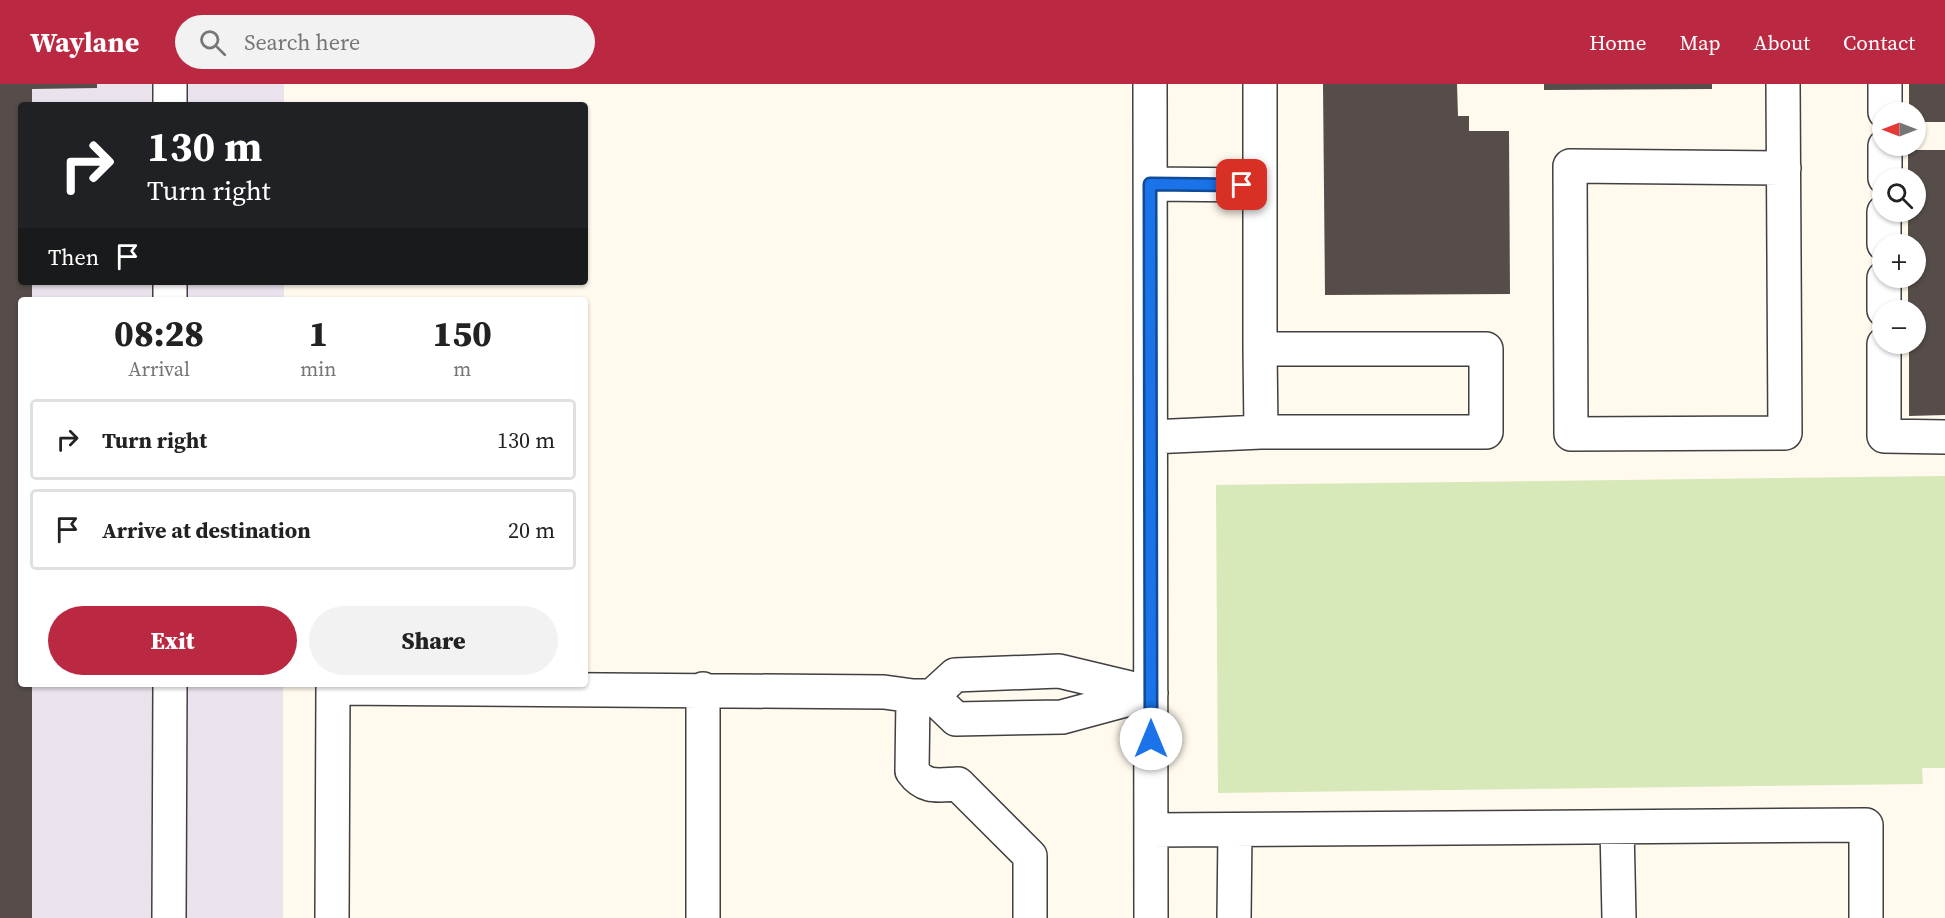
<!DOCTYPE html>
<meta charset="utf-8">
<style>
:root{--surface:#fff;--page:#f2f2f2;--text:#222;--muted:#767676;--line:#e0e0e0;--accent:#bb2841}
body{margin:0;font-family:"Source Serif 4",serif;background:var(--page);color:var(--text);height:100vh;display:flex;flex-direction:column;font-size:22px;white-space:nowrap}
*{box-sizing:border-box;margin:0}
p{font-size:20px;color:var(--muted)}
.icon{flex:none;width:33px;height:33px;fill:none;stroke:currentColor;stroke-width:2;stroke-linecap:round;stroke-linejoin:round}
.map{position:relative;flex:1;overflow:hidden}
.sheet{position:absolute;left:18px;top:213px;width:570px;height:390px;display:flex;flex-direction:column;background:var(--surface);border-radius:6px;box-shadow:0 2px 4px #0004}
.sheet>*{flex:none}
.top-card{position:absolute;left:18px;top:18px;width:570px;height:183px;border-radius:6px;box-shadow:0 2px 4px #0004;background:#202124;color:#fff;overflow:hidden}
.needle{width:39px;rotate:270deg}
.buttons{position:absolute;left:1872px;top:18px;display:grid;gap:12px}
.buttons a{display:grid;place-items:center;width:54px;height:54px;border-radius:50%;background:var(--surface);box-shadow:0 2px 4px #0004;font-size:30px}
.pin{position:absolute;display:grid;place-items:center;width:51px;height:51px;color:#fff;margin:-26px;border-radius:12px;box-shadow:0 3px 9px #0006}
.me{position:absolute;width:66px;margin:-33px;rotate:0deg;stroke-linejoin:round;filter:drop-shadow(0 0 4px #0008)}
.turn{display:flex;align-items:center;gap:21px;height:126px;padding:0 30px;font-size:27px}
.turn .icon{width:78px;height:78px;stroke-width:2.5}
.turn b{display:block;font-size:42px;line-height:51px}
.then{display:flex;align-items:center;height:57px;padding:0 30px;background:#0003;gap:12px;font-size:22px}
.eta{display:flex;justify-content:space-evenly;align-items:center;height:102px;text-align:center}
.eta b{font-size:36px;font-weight:800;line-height:42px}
.primary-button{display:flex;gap:12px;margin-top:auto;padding:12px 30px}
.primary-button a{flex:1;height:69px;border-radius:36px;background:var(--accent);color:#fff;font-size:24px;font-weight:800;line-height:69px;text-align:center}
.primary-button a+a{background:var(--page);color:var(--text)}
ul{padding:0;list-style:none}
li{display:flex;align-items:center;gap:18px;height:81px;margin:0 12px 9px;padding:0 18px;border:3px solid var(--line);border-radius:6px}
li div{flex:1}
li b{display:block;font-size:22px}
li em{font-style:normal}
header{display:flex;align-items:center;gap:36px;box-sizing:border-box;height:84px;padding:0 30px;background:var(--accent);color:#fff}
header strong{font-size:28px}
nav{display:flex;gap:33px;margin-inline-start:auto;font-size:21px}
.search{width:420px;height:54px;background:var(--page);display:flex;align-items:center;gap:15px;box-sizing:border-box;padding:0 21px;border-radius:33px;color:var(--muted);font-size:22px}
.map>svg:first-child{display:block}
.industrial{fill:#eae2ec}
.green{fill:#d7e8b9}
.building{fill:#564d4a}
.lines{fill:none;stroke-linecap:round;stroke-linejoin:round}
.minor-casing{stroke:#404040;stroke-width:36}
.minor{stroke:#fff;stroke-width:33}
.route-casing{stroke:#114b97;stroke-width:15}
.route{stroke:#1a73e8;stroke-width:10}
</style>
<header>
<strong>Waylane</strong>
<div class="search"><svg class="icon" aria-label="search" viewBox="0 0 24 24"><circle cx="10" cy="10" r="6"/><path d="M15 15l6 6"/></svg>Search here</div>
<nav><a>Home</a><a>Map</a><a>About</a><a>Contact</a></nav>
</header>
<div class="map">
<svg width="1945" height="834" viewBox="0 0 1945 834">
<rect width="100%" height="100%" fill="#fff9ee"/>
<path class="industrial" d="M0 0H284V21H21V198H284V216H21V600H283V834H0Z"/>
<path class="green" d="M1945 392V684H1922L1923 700 1218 709 1216 401Z"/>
<path class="building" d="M0 0H97V4L32 5V21H21V198H32V216H21V600H32V834H0Z
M1323 0H1457L1458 32H1469V47H1509L1510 210 1325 211Z
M1544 0H1712V5L1544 6Z
M1909 0H1945V38H1916V28H1909Z
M1908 66H1945V331L1909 332V260H1916V226H1908V194H1916V160H1908V128H1916V94H1908Z"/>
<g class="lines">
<g class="minor-casing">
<path id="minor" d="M1150 0 1151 834
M1783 0 1785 349 1571 350 1570 82 1784 84
M170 21V0
M1885 28V0
M1885 94V62
M1150 100 1260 101
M1884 160V128
M170 216V198
M1884 226V194
M1884 260V352L1945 353
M1260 265 1261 348
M1151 353 1261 348H1486V265H1260V0
M913 612 912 687C925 705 938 701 958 700L1030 772V834
M932 612 955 591 1059 587 1147 608
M1617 743 1619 834
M1151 746 1866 741V834
M169 834 170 600
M332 834 333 604 884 608 913 612H932L956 635 1062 633 1151 609
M703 834V605
M1234 834 1235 747"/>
</g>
<use href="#minor" class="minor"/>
</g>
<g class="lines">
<g class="route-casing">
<path id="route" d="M1151 655 1150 100 1242 101"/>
</g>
<use href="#route" class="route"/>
</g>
</svg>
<div class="buttons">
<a><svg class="needle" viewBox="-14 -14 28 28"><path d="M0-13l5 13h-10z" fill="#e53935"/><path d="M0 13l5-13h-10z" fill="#767676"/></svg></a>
<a><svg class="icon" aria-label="search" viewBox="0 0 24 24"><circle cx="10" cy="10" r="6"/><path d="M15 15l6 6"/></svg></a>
<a>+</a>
<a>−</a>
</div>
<div class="pin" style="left:1242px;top:101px;background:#d93025"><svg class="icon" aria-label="arrive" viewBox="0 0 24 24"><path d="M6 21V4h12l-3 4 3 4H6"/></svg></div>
<svg class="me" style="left:1151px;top:655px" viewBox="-20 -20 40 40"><circle r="19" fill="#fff"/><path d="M0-13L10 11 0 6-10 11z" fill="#1a73e8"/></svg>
<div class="top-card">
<div class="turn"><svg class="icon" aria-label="right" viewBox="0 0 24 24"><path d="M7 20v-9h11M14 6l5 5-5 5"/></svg><div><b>130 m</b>Turn right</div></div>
<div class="then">Then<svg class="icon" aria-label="arrive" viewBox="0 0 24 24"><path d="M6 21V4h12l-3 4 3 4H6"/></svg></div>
</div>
<section class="sheet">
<div class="eta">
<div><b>08:28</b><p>Arrival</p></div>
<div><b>1</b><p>min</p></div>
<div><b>150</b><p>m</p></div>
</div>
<ul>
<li><svg class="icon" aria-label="right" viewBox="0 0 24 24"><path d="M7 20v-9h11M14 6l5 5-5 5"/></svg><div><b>Turn right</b></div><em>130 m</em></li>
<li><svg class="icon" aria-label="arrive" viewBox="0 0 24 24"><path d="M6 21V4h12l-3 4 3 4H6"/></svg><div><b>Arrive at destination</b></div><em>20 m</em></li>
</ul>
<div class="primary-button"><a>Exit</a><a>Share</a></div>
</section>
</div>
